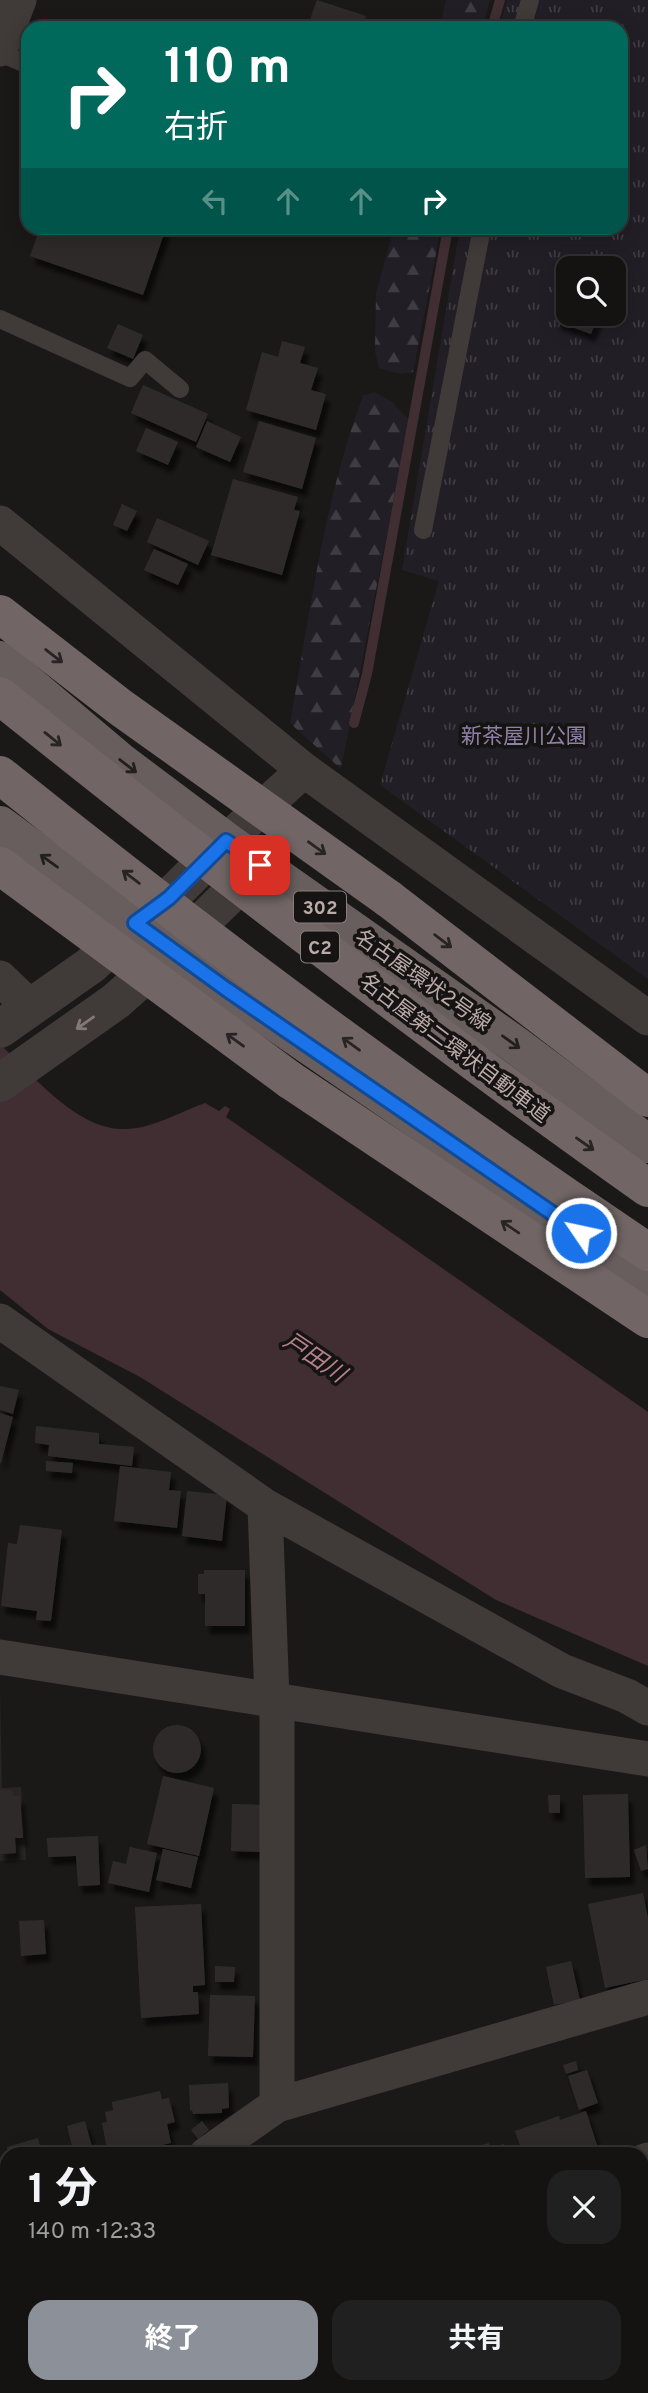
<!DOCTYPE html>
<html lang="ja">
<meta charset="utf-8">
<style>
:root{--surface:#141312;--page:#212020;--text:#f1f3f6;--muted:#9d9e9f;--line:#333232;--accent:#8c9099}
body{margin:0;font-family:Overpass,"Noto Sans JP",sans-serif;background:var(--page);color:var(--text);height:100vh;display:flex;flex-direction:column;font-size:26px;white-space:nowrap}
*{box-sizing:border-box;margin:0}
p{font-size:23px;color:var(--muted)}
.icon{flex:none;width:38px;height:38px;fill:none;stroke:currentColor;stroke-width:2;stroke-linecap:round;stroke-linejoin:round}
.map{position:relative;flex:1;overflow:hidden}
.details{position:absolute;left:0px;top:2147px;width:649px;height:247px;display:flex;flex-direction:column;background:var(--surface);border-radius:21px 21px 0 0;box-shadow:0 4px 18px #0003,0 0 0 2px var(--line)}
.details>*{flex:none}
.banner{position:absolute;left:21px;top:21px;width:607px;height:214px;border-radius:21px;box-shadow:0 4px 18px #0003,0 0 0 2px var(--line);background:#00695c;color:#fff;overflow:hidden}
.buttons{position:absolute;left:556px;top:256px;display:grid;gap:14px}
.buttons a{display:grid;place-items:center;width:70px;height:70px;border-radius:14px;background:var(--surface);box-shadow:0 4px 18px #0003,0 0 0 2px var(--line);font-size:35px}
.pin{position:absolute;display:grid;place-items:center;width:60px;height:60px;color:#fff;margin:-30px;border-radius:14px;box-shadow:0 4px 10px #0006}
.me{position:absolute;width:77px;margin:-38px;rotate:304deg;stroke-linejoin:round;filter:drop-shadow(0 0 5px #0008)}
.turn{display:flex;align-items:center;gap:24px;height:147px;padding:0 28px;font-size:32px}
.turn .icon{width:91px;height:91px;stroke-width:2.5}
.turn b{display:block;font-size:49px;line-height:60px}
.lanes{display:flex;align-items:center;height:66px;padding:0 28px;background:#0003;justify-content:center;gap:35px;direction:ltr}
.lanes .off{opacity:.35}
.round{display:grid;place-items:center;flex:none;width:74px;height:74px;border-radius:21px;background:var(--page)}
.overview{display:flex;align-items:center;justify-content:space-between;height:119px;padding:0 28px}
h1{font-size:42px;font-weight:700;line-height:52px}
.cta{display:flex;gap:14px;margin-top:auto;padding:14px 28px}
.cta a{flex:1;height:80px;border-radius:21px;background:var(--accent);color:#fff;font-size:28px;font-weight:700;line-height:80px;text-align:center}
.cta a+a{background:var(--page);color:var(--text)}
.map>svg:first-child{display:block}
.built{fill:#282524}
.forest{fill:url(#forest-firs)}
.park{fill:url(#park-tufts);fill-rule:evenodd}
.water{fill:#402e32}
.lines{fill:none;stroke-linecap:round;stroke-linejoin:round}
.stream{stroke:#402e32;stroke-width:10}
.building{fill:#2f2c2b;filter:url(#shadow)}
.service{stroke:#403a39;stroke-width:18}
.minor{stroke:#403a39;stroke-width:35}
.tertiary{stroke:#403a39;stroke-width:38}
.trunk{stroke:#685e5d;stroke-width:38}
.motorway{stroke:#716565;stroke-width:38}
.motorway-bridge{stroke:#716565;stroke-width:38}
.oneway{stroke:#282423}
.oneway2{stroke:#221f1e}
.oneway3{stroke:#847877}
.route-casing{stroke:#114b97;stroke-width:18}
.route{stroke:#1a73e8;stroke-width:12}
.labels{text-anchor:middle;stroke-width:7;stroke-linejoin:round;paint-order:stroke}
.shield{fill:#161413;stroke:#8a7d7d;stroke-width:2}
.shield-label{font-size:19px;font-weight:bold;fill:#baa}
.park-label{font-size:21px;fill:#8e81a7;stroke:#161413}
.street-label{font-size:21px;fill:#baa;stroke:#161413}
.water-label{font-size:23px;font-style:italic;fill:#b7808d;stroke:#161413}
</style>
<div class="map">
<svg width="648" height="2393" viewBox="0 0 648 2393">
<defs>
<pattern id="forest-firs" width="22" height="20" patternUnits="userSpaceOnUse" patternTransform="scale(1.75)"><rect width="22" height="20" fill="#221e26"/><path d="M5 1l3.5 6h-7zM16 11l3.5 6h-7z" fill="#403c43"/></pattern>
<pattern id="park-tufts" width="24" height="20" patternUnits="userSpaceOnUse" patternTransform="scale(1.75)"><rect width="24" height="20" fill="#221e26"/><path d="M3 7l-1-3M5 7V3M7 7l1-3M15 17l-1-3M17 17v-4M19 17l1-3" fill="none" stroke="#403c43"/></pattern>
<filter id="shadow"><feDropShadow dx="4.5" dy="8" stdDeviation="2" flood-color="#0009"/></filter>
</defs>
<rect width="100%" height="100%" fill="#1b1918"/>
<path class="built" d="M0 1688 2 1788 21 1787 26 1860 0 1861Z"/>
<path class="forest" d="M446 0H490L482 28H440Z
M394 228H441L413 372 401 374 379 368 375 351 376 293Z
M374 392 392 402 409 420 341 769 290 723C310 613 324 500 363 396Z"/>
<path class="park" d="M507 0H648V979L380 785 439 581 402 570 460 228H621V28H499ZM569 268H614V313H569Z"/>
<path class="water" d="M0 1044C31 1074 77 1129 122 1129 151 1130 179 1112 205 1103L219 1111 225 1106 230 1109 226 1117 648 1412V1666L496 1600 140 1377 48 1329 0 1290Z
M55 2387H141L124 2393H38Z"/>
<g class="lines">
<path class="stream" d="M492 28 500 0
M354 723 367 674 448 228"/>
</g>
<path class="building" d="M317 0 366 16 362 28H307Z
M40 228H166L143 295 30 256Z
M562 303 569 306V313H589L598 316 591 334 555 321Z
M118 324 143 335 133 359 107 348Z
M282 341 305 347 300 363 318 368 311 390 326 394 316 430 246 410 262 352 278 357Z
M143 385 208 414 196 442 131 413Z
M207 421 241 437 230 462 196 447Z
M259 421 316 438 302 489 243 472Z
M146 428 178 442 168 465 136 451Z
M233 479 298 497 294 510 300 511 282 575 211 555Z
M122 504 137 511 127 531 113 525Z
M157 518 209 541 198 565 147 542Z
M154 549 188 564 178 585 144 570Z
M0 1386 19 1390 13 1414 0 1410Z
M0 1413 13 1417 1 1463H0Z
M36 1426 99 1433V1444L134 1447 132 1466 48 1456 49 1445 35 1443Z
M46 1461 73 1463 72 1473 46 1471Z
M120 1466 171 1472 169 1490 181 1491 177 1528 114 1521Z
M187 1491 227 1495 222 1541 182 1536Z
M20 1525 62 1530 51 1621 36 1620 37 1611 1 1606 8 1543 17 1544Z
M204 1570H245V1626H205V1594H198V1574H204Z
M153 1749a24 24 0 1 1 48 0a24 24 0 1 1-48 0Z
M163 1776 214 1788 199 1856 147 1844Z
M0 1790H12L13 1796H20L23 1838H15L16 1853 0 1854Z
M628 1794 630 1877 585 1878 583 1795Z
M548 1795H560V1813H549Z
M232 1804 263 1805 261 1852 231 1851Z
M98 1836 100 1885 78 1886 76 1856 48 1857 47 1838Z
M646 1845 648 1869 641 1871 634 1850Z
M130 1847 157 1853 149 1892 108 1883 113 1861 126 1864Z
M163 1849 198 1857 191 1888 156 1880Z
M643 1893 648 1918V1979L605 1988 588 1904Z
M201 1904 205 1985 193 1986V1992H198L199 2014 141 2018 135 1907Z
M44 1920 46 1954 21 1956 19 1921Z
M571 1961 580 2000 554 2005 546 1967Z
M215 1966 235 1967 234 1982H215Z
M210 1995 255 1996 253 2057 208 2056Z
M576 2061 578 2070 566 2074 563 2065Z
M587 2070 598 2103 579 2110 568 2076Z
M228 2083 229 2108 222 2109V2113L193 2114 192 2110 190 2111 189 2085Z
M160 2091 162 2099 169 2098 175 2122 167 2124 171 2143 119 2154H108L102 2123 107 2122 105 2112 113 2110 112 2102Z
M586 2111 600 2154H523L515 2131 559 2116 560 2120Z
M85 2121 94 2154H74L67 2126Z
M202 2121 209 2130 198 2139 191 2130Z
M38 2138 42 2154H9L7 2147Z
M489 2143 490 2148 504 2144 507 2154H468L467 2149Z
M7 2340V2364L0 2367V2342Z"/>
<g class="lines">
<path class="service" d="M522 28 530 0
M0 53 28 65
M0 319 130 378 145 360 180 389
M423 530 482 228"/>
<path class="minor" d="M0 49 19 0
M0 523 304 770 648 1018
M226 841 304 770
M0 978 30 1007
M0 1321 265 1506 562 1671 627 1696 648 1708
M265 1506 272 1700
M0 1657 648 1759
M277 2105V1701
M207 2154 277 2105 648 1997
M642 2162 648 2160
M0 2228 7 2225
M642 2264 648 2262
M0 2382 7 2379
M288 2393 305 2387
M479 2393 482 2387"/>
<path class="tertiary" d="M0 1029 91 965 136 923 169 898 226 841
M0 1083 116 1001 172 951 260 865"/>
<path class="trunk" d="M0 660 122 763 226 841 514 1044 648 1144
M0 825 172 951 648 1278"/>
<path class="motorway" d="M389 899 648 1098
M290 1080 648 1319"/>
<path class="motorway-bridge" d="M0 614 120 707 389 899
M0 696C212 866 427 1031 648 1188
M0 775C209 943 425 1103 648 1252
M0 866 290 1080"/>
</g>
<defs><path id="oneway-shaft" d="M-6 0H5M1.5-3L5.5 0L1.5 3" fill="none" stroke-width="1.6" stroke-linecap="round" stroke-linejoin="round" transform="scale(1.75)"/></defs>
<g class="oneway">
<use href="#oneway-shaft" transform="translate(54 656) rotate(38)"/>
<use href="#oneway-shaft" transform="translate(53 739) rotate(39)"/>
<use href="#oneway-shaft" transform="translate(317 848) rotate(36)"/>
<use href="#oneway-shaft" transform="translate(131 877) rotate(-143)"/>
<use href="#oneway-shaft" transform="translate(443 941) rotate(37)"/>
<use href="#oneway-shaft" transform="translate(235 1040) rotate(-144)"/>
<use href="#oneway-shaft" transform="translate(351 1044) rotate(-144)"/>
<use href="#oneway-shaft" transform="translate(585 1144) rotate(35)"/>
<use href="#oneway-shaft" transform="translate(510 1227) rotate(-146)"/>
</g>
<g class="oneway2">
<use href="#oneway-shaft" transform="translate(128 766) rotate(38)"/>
<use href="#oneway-shaft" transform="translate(49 861) rotate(-144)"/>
<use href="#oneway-shaft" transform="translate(511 1042) rotate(36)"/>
</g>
<use class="oneway3" href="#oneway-shaft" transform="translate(85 1023) rotate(145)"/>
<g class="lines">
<g class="route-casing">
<path id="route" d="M260 865 226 841 169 898 135 923 226 989 581 1233"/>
</g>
<use href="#route" class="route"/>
</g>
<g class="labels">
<g class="shield">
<rect x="294" y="891.5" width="52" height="31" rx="5"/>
<rect x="301" y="931.5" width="38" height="31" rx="5"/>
</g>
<g class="shield-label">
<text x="320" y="914">302</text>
<text x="320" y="954">C2</text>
</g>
<g class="park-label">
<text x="524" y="743">新茶屋川公園</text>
</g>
<g class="street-label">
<text transform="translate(423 980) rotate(35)" y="7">名古屋環状2号線</text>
<text transform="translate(455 1048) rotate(37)" y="7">名古屋第二環状自動車道</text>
</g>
<g class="water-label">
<text transform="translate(315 1357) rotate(34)" y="8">戸田川</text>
</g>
</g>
</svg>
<div class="buttons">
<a><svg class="icon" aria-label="search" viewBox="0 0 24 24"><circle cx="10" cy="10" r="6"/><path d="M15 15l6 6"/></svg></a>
</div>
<div class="pin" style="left:260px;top:865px;background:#d93025"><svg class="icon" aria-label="arrive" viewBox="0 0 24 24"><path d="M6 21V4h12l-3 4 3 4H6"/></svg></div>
<svg class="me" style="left:581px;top:1233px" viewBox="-20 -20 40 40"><circle r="17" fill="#1a73e8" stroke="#fff" stroke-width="3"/><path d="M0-11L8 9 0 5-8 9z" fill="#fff"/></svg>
<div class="banner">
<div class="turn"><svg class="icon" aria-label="right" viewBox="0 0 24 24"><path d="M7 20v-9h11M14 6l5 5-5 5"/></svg><div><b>110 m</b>右折</div></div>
<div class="lanes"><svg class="icon off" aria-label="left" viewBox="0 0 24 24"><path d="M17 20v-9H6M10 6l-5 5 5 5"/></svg><svg class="icon off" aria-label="ahead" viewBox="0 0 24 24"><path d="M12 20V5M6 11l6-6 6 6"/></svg><svg class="icon off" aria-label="ahead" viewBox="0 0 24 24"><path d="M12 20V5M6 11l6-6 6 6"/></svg><svg class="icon" aria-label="right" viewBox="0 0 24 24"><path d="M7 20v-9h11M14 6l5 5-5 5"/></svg></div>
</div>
<section class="details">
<div class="overview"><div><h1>1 分</h1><p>140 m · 12:33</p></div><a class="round"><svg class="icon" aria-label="close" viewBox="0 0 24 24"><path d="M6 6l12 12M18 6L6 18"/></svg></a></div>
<div class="cta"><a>終了</a><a>共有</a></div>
</section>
</div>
